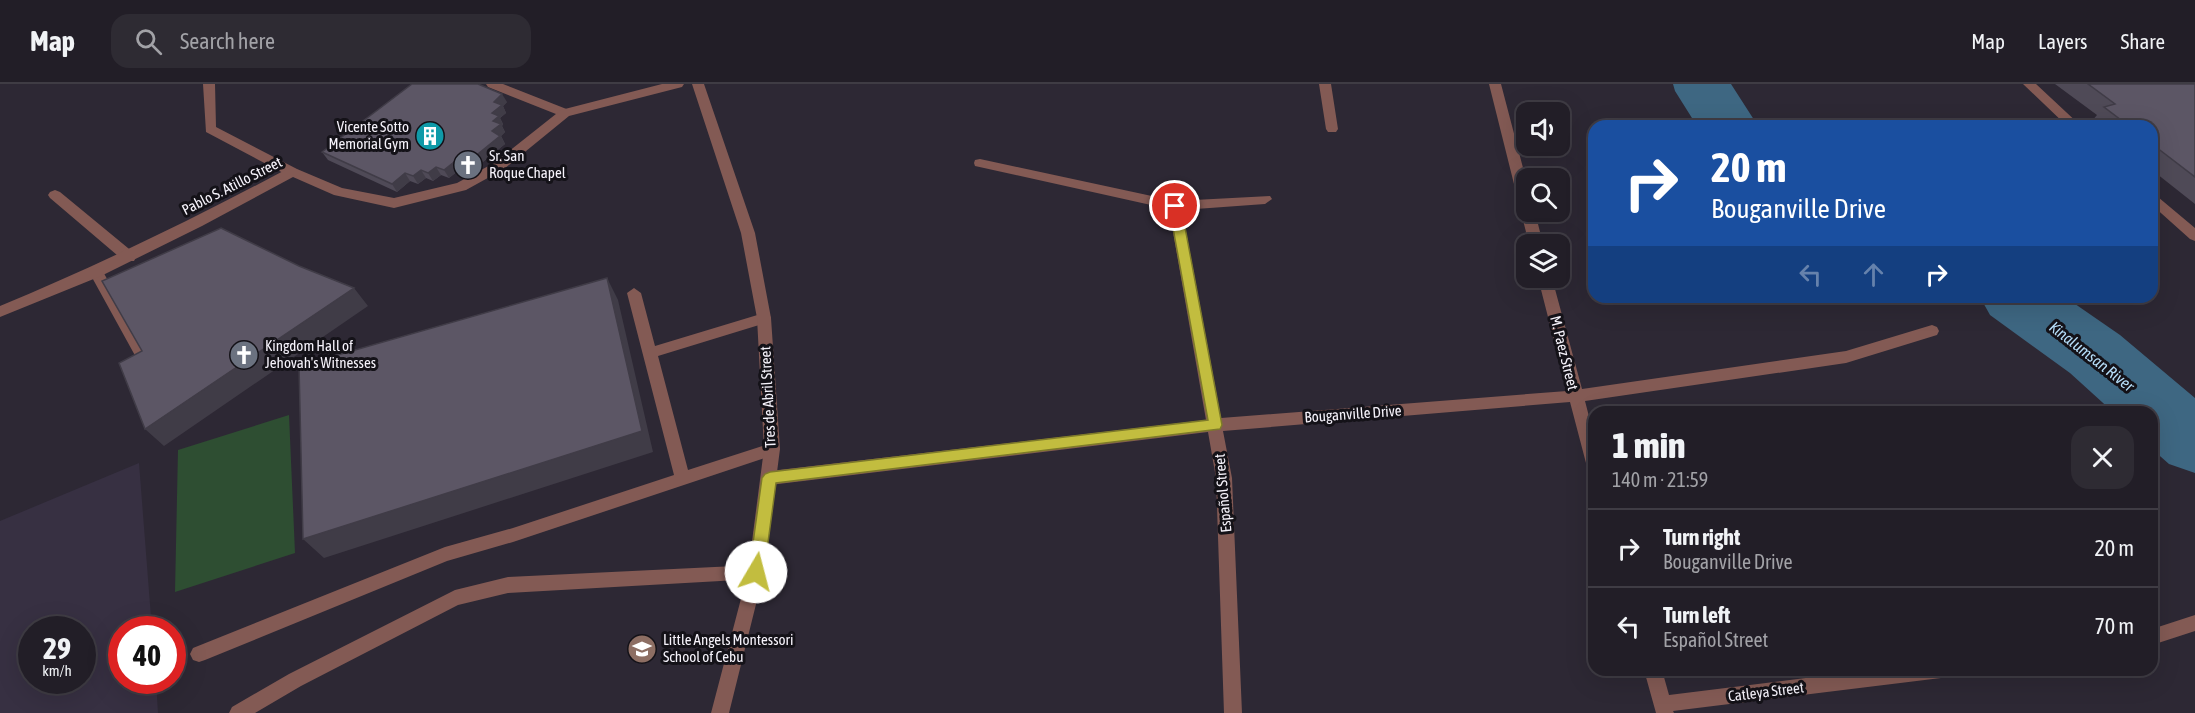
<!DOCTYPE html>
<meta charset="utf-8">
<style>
:root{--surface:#221e27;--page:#2e2b33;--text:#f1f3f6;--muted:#a2a2a7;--line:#3f3c44}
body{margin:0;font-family:"Asap Condensed",sans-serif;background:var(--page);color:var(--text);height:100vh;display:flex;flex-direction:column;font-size:22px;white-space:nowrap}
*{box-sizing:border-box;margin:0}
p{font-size:20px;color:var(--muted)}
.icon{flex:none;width:33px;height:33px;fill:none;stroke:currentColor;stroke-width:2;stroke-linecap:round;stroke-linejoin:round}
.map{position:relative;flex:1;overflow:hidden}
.drawer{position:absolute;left:1588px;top:322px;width:570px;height:270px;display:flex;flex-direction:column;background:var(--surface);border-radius:18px;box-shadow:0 6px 24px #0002,0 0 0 2px var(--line)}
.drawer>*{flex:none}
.guide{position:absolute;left:1588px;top:36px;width:570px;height:183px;border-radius:18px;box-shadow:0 6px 24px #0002,0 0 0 2px var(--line);background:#1a4fa0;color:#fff;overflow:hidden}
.controls{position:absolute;left:1516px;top:18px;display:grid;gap:12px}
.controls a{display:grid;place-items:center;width:54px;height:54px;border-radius:12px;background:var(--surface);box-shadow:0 6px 24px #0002,0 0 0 2px var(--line);font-size:30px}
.speed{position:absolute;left:18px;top:532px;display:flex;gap:12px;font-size:30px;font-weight:700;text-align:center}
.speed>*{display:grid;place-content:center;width:78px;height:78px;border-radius:50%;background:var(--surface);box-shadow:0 6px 24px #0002,0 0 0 2px var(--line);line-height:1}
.speed small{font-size:15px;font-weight:400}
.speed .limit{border:9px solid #d22;background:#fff;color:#111}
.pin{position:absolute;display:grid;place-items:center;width:51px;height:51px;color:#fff;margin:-26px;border:3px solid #fff;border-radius:50%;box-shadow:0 2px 6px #0007}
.me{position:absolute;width:66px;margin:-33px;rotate:8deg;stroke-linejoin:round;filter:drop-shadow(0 0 4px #0008)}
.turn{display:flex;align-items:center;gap:21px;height:126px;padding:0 24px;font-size:27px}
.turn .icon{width:78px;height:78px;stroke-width:2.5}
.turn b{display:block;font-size:42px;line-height:51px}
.lanes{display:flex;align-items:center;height:57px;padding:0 24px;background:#0003;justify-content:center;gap:30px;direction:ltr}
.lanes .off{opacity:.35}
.round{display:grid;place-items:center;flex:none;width:63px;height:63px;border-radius:18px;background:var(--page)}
.overview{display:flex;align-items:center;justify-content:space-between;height:102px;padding:0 24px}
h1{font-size:36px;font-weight:800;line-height:45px}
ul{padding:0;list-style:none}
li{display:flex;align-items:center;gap:18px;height:78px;padding:0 24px;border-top:2px solid var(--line)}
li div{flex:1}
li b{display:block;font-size:22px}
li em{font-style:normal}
header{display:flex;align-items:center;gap:36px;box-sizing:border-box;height:84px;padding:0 30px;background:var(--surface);border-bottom:2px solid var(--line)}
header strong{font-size:28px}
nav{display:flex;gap:33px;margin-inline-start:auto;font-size:21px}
.search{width:420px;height:54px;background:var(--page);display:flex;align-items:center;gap:15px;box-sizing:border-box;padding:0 21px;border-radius:18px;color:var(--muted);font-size:22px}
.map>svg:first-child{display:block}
.built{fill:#373042;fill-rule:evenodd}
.green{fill:#2e4e32}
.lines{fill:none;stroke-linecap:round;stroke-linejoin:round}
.river{fill:#3e6782;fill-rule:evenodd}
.service{fill:#835a54;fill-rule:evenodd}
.minor{fill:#835a54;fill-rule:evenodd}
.tertiary{fill:#835a54;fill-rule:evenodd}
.wall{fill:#4f4a57}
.shaded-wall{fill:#403c47}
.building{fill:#5c5665;stroke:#403c47;stroke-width:1.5}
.route{fill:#c2bd3f;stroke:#7e7b29;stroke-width:1.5}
.labels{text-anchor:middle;stroke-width:6;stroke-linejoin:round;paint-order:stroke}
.poi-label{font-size:15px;fill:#f6f3fb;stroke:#141218;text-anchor:start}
.street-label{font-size:15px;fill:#f6f3fb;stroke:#141218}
.water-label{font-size:16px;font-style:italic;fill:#b6def9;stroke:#141218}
</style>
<header>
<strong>Map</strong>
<div class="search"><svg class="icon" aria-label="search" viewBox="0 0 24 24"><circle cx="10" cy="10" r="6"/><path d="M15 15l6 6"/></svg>Search here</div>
<nav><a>Map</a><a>Layers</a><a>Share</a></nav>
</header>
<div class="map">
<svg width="2195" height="629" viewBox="0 0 2195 629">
<rect width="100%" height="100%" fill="#2d2834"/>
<path class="built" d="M139 379 152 546H122V597H156L158 629H0V437ZM32 546H82V597H32Z"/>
<path class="green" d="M1980 213H2036L2077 242 2135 290 2125 297 2195 355V380L2153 344 2152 328H2133L2001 224Z
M289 331 295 469 175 508 178 366Z"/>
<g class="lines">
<path class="river" d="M1673 0H1731L1758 42H1697L1675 7Z
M1980 213H2065L2120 251 2195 314V389L2169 380 2152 365V328H2113L2070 289 1990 231Z"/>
<path class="service" d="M55 106 60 108 134 169 136 173 134 177H124L50 114 48 111 50 108Z
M96 183 101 184 153 278 155 282 153 286H143L89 188Z
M634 204 641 209 655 262 764 229 769 230 771 234 769 238 658 272 688 386 772 359 777 360 780 365 777 370 513 458 447 477 205 576 199 578 193 576 190 570 193 564 445 463 513 444 674 391 627 209Z
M756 481 762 483 764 488 762 493 756 495 508 509 458 521 301 602 255 629H229L232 623 289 590 455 506 508 493Z"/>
<path class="minor" d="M203 0H215L216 43 297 85 298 88 297 91H287L206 48Z
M486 0H503L569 26 571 29 565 33 561 32 488 3Z
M1319 0H1331L1338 45 1336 48H1328L1326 45Z
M1489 0H1501L1527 99V128H1535L1543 160H1529Z
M2023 0H2036L2081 42H2067Z
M980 75 1175 117 1270 112 1272 115 1265 120 1182 126 1221 334 1567 307 1538 194H1552L1582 305 1846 267 1932 241 1937 243 1939 247 1937 251 1846 279 1585 317 1594 352V386L1588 384 1586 379 1570 318 1223 347 1232 394 1242 629H1224L1216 394 1208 348 770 401 764 399 762 394 764 389 770 387 1206 336 1169 125 975 82 974 79 975 76Z
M2152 108 2195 144V157L2190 155 2152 121Z
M2195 531V547L2152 561V545Z
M1644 586H1662L1669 611 1869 586H1950L1947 592 1941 594 1673 627 1674 629H1656Z"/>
<path class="tertiary" d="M662 0H684L682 3 569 32 504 85 466 106 394 124 334 111 293 93 202 142 101 192 0 233V222C99 181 193 135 287 85H297L342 104 394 114 457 99 494 79 561 26Z
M692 0H704L755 149 771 234 780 365 764 488 729 629H711L748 488 764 365 757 234 741 149Z"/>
</g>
<path class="wall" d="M2055 0H2195V120L2152 86V42H2096L2091 38 2097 31Z
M507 18 503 22 506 29 500 34 503 40 502 42 505 48 501 52 505 60 468 90 459 86 449 94 441 91 433 97 426 94 418 100 410 97 397 108 328 76 322 68Z"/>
<path class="shaded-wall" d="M502 10 507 18 503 22 506 29 500 34 503 40 502 42 505 48 501 52 505 60 468 90 463 82 492 47 493 37 492 29 494 18Z
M454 78 459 86 449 94 444 86Z
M436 83 441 91 433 97 428 89Z
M421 86 426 94 418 100 413 92Z
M405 89 410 97 397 108 392 100Z
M607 194 618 216 653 368 324 474 303 455Z
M354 204 368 222 164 362 145 345Z"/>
<path class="building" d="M412 0H478L502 10 494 18 502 21 492 29 499 32 493 37 501 40 492 47 500 52 463 82 454 78 444 86 436 83 428 89 421 86 413 92 405 89 392 100 322 68Z
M2088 0H2195V93L2152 60V42H2129L2104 23 2115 20Z
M221 144 299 182 354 204 145 345 119 279 142 267 102 197Z
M607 194 642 347 303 455 299 282Z"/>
<path class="route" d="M1175 117 1181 122 1222 341 1220 345 776 399 764 488 762 493 756 495 751 493 749 488 762 394 765 390 770 388 1208 336 1169 122Z"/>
<defs>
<g id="building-disc" transform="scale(1.5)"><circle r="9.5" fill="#0f9aa8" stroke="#141218"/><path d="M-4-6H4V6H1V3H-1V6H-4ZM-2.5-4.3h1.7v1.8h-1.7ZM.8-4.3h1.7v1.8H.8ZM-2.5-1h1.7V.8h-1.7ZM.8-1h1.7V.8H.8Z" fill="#fff"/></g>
<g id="church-disc" transform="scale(1.5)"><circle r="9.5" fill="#6b7280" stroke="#141218"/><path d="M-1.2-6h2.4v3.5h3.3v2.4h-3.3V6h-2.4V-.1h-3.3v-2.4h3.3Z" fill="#fff"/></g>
<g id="school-disc" transform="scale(1.5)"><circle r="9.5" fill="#8d6e63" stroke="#141218"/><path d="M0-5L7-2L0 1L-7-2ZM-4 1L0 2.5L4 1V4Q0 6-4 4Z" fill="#fff"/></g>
</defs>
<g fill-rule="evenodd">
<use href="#building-disc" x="430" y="52"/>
<use href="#church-disc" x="468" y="81"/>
<use href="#church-disc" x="244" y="271"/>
<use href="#school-disc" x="642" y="565"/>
</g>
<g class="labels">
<g class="poi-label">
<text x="409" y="48" text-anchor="end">Vicente Sotto<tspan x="409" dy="17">Memorial Gym</tspan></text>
<text x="489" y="77">Sr. San<tspan x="489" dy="17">Roque Chapel</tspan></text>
<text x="265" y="267">Kingdom Hall of<tspan x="265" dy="17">Jehovah's Witnesses</tspan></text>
<text x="663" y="561">Little Angels Montessori<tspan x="663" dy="17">School of Cebu</tspan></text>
</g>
<g class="street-label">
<text transform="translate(232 102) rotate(-27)" y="5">Pablo S. Atillo Street</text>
<text transform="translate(1564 269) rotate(76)" y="5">M. Paez Street</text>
<text transform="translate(768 313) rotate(-93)" y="5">Tres de Abril Street</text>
<text transform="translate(1353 330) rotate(-4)" y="5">Bouganville Drive</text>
<text transform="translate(1223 409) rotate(-95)" y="5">Español Street</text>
<text transform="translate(1766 608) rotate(-7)" y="5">Catleya Street</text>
</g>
<g class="water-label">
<text transform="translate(2092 272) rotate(38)" y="6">Kinalumsan River</text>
</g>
</g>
</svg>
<div class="controls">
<a><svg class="icon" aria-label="sound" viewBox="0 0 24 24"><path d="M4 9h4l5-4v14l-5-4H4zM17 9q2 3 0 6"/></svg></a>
<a><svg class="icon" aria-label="search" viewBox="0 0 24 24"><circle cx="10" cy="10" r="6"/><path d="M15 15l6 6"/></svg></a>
<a><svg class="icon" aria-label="layers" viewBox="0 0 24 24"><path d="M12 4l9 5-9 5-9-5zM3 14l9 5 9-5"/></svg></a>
</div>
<div class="speed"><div>29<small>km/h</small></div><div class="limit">40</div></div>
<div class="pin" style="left:1175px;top:122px;background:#d93025"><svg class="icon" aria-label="arrive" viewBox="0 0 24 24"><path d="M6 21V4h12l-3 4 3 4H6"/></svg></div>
<svg class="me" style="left:756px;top:488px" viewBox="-20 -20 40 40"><circle r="19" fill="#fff"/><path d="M0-13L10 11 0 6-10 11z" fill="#c2bd3f"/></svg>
<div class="guide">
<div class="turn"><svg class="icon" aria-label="right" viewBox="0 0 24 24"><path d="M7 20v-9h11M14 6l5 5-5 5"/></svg><div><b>20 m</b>Bouganville Drive</div></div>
<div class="lanes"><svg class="icon off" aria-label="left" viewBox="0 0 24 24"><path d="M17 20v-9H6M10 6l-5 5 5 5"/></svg><svg class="icon off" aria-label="ahead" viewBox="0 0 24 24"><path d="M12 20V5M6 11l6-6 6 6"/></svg><svg class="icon" aria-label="right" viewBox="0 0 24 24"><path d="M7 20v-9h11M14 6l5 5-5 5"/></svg></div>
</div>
<section class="drawer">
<div class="overview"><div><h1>1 min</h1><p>140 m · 21:59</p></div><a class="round"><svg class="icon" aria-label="close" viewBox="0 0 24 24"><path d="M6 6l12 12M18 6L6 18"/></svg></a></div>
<ul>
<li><svg class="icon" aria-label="right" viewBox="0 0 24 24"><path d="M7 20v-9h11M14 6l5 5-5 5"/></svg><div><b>Turn right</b><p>Bouganville Drive</p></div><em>20 m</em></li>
<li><svg class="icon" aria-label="left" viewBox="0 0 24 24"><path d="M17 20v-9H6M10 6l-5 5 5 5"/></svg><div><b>Turn left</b><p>Español Street</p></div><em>70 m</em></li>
</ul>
</section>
</div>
